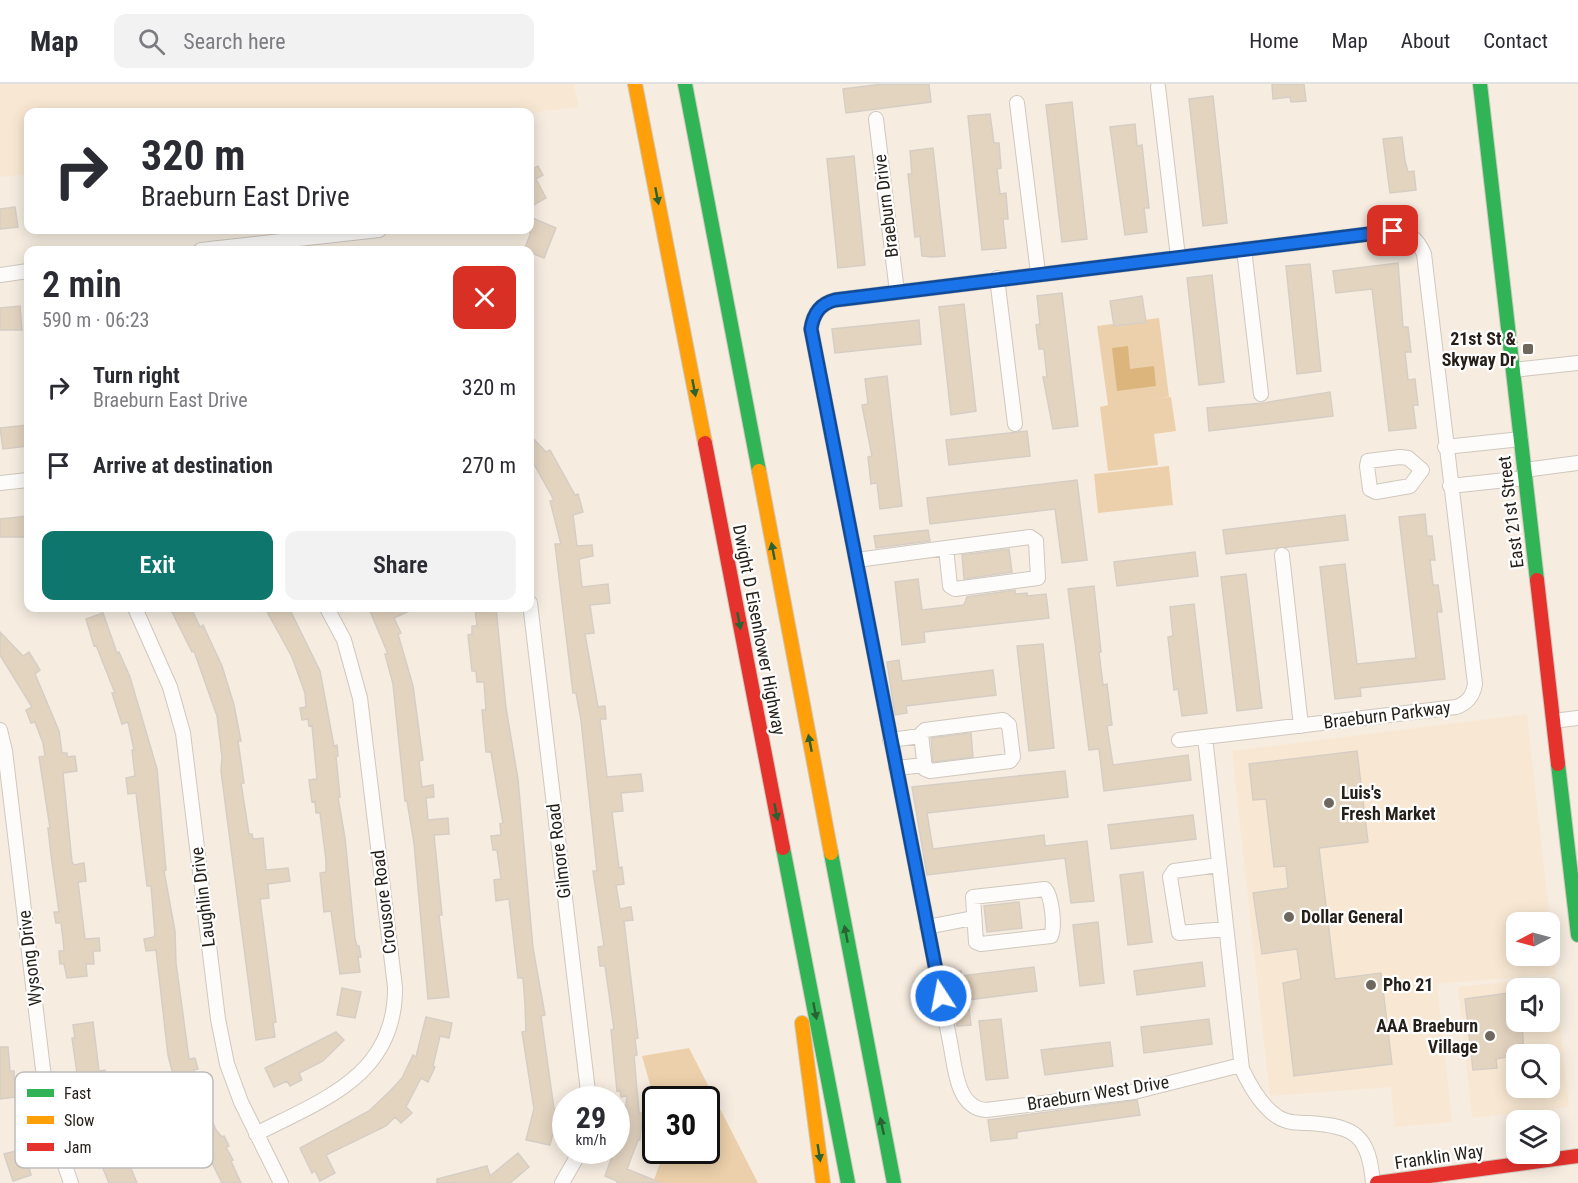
<!DOCTYPE html>
<meta charset="utf-8">
<style>
:root{--surface:#fff;--page:#f2f2f3;--text:#2b2b33;--muted:#7c7c81;--line:#e1e1e2;--accent:#0f766e}
body{margin:0;font-family:"Roboto Condensed",sans-serif;background:var(--page);color:var(--text);height:100vh;display:flex;flex-direction:column;font-size:22px;white-space:nowrap}
*{box-sizing:border-box;margin:0}
p{font-size:20px;color:var(--muted)}
.icon{flex:none;width:33px;height:33px;fill:none;stroke:currentColor;stroke-width:2;stroke-linecap:round;stroke-linejoin:round}
.map{position:relative;flex:1;overflow:hidden}
.panel{position:absolute;left:24px;top:162px;width:510px;height:366px;display:flex;flex-direction:column;background:var(--surface);border-radius:12px;box-shadow:0 3px 15px #0003}
.panel>*{flex:none}
.guide{position:absolute;left:24px;top:24px;width:510px;height:126px;border-radius:12px;box-shadow:0 3px 15px #0003;background:#fff;color:var(--text);overflow:hidden}
.needle{width:39px;rotate:264deg}
.fabs{position:absolute;left:1506px;top:828px;display:grid;gap:12px}
.fabs a{display:grid;place-items:center;width:54px;height:54px;border-radius:12px;background:var(--surface);box-shadow:0 3px 15px #0003;font-size:30px}
.speed{position:absolute;left:552px;top:1002px;display:flex;gap:12px;font-size:30px;font-weight:700;text-align:center}
.speed>*{display:grid;place-content:center;width:78px;height:78px;border-radius:50%;background:var(--surface);box-shadow:0 3px 15px #0003;line-height:1}
.speed small{font-size:15px;font-weight:400}
.speed .limit{border:3px solid #111;border-radius:9px;background:#fff;color:#111}
.pin{position:absolute;display:grid;place-items:center;width:51px;height:51px;color:#fff;margin:-26px;border-radius:12px;box-shadow:0 3px 9px #0006}
.me{position:absolute;width:66px;margin:-33px;rotate:349deg;stroke-linejoin:round;filter:drop-shadow(0 0 4px #0008)}
.turn{display:flex;align-items:center;gap:21px;height:126px;padding:0 18px;font-size:27px}
.turn .icon{width:78px;height:78px;stroke-width:2.5}
.turn b{display:block;font-size:42px;line-height:51px}
.round{display:grid;place-items:center;flex:none;width:63px;height:63px;border-radius:12px;background:var(--page)}
.summary{display:flex;align-items:center;justify-content:space-between;height:102px;padding:0 18px}
h1{font-size:36px;font-weight:600;line-height:45px}
.action{display:flex;gap:12px;margin-top:auto;padding:12px 18px}
.action a{flex:1;height:69px;border-radius:12px;background:var(--accent);color:#fff;font-size:24px;font-weight:600;line-height:69px;text-align:center}
.action a+a{background:var(--page);color:var(--text)}
ul{padding:0;list-style:none}
li{display:flex;align-items:center;gap:18px;height:78px;padding:0 18px}
li div{flex:1}
li b{display:block;font-size:22px}
li em{font-style:normal}
header{display:flex;align-items:center;gap:36px;box-sizing:border-box;height:84px;padding:0 30px;background:var(--surface);border-bottom:2px solid var(--line)}
header strong{font-size:28px}
nav{display:flex;gap:33px;margin-inline-start:auto;font-size:21px}
.search{width:420px;height:54px;background:var(--page);display:flex;align-items:center;gap:15px;box-sizing:border-box;padding:0 21px;border-radius:12px;color:var(--muted);font-size:22px}
.map>svg:first-child{display:block}
.built{fill:#f8e8d3;fill-rule:evenodd}
.green{fill:#ecd0ab}
.water{fill:#dbb57c}
.building{fill:#e3d4c0;stroke:#d6cec5;stroke-width:1.5}
.lines{fill:none;stroke-linecap:round;stroke-linejoin:round}
.street-casing{stroke:#cfc8be;stroke-width:16}
.fast-casing{stroke:#cfc8be;stroke-width:16}
.slow-casing{stroke:#cfc8be;stroke-width:16}
.jam-casing{stroke:#cfc8be;stroke-width:16}
.street{stroke:#fefcfa;stroke-width:14}
.fast{stroke:#30b455;stroke-width:14}
.slow{stroke:#ff9f0a;stroke-width:14}
.jam{stroke:#e5322d;stroke-width:14}
.oneway{fill:#2a6233}
.route-casing{stroke:#114b97;stroke-width:15}
.route{stroke:#1a73e8;stroke-width:10}
.poi-dot{fill:#6e675e;stroke:#fff;stroke-width:2}
.labels{text-anchor:middle;stroke-width:4.5;stroke-linejoin:round;paint-order:stroke}
.street-label{font-size:18px;fill:#251f18;stroke:#fff}
.poi-label{font-size:18px;font-weight:bold;fill:#251f18;stroke:#fff;text-anchor:start}
.key{fill:#fff;stroke:#bebcba;stroke-width:1.5}
.key-label{font-size:16px;fill:#251f18}
</style>
<header>
<strong>Map</strong>
<div class="search"><svg class="icon" aria-label="search" viewBox="0 0 24 24"><circle cx="10" cy="10" r="6"/><path d="M15 15l6 6"/></svg>Search here</div>
<nav><a>Home</a><a>Map</a><a>About</a><a>Contact</a></nav>
</header>
<div class="map">
<svg width="1578" height="1099" viewBox="0 0 1578 1099">
<rect width="100%" height="100%" fill="#f6ece0"/>
<path class="built" d="M0 0H574L579 23 530 29 28 28V90L0 93Z
M1527 630 1556 890 1437 900 1452 1038 1395 1043 1391 1003 1270 1012 1232 667ZM1516 838H1550V872H1516Z
M1555 893 1569 1023 1472 1034 1458 903ZM1516 904H1550V938H1516ZM1516 970H1550V1004H1516Z"/>
<path class="green" d="M1159 234 1169 313 1146 316 1171 313 1176 347 1154 350 1158 381 1108 387 1100 323 1108 321 1097 242Z
M1169 382 1173 421 1098 429 1094 390Z
M689 964 758 1099H653L663 1070 657 1067 706 1066V1016H656L655 1065 646 1059 655 1018 642 972Z"/>
<path class="water" d="M1128 262 1130 285 1154 282 1156 302 1117 307 1112 264Z"/>
<path class="building" d="M883 0H929L931 18 846 29 843 5Z
M1272 0H1304L1306 17 1291 18 1290 13 1273 15Z
M1213 12 1227 139 1203 142 1189 15Z
M1072 18 1087 155 1062 158 1046 21Z
M990 30 994 59H999L1000 71 1001 84 997 85 1000 110 1006 109 1008 135H1003L1006 164 982 166 968 32Z
M1135 40 1137 62 1142 61 1149 124H1144L1147 148 1125 151 1110 43Z
M1402 53 1405 77 1408 88 1414 87 1416 106 1390 109 1383 55Z
M933 64 945 172 933 173 922 172 920 152 915 153 908 90H912L910 67Z
M854 72 865 181 838 184 827 75Z
M538 82 543 91 536 95 546 114 530 123V83L531 86Z
M15 123 18 143 0 145V125Z
M530 133 556 144 544 174 524 166 530 151Z
M1398 179 1403 243H1408L1411 268H1405L1408 296 1415 295 1418 321H1413L1416 344 1389 347 1372 205 1336 209 1333 187Z
M1310 180 1321 287 1297 290 1286 182Z
M1212 191 1224 298 1199 301 1187 194Z
M1062 209 1078 342 1053 345 1043 293H1047L1044 265H1039L1036 241 1040 240 1037 212Z
M1142 212 1146 238 1114 242 1110 217Z
M964 220 976 327 951 331 939 223Z
M20 222 22 246H0V224Z
M919 236 921 260 835 269 832 245Z
M887 292 902 422 880 425 877 399 871 400 868 373 872 372 862 321 868 320 865 295Z
M1330 308 1333 332 1209 347 1207 324 1263 319Z
M28 341V362L3 365 0 344Z
M1027 347 1030 372 949 381 946 356Z
M530 351 546 368 550 366 575 411 578 410 583 428 573 431 577 462 592 461 593 472 579 475 582 503 608 500 610 519 590 521 594 549 585 550 598 623 605 622 606 635H600L607 693 641 690 643 707 621 709 623 727 612 728 619 784 622 783 624 800 616 801 620 825 631 823 633 836 624 837 638 954 635 955 637 971 634 972 639 1029H643L640 1056H638L627 1085 661 1099H617V1097L605 1092 614 1067 620 1069 627 1012 621 1013 620 1006 617 1007 611 946 614 945 605 882H600L598 863 604 862 593 787H597L581 636 576 609H573L555 460H561L550 417 554 416 530 373Z
M1077 396 1087 476 1062 479 1055 425 930 440 927 414Z
M1425 430 1427 452H1432L1435 476H1430L1433 501H1438L1442 528H1437L1445 595 1360 604 1361 612 1335 615 1320 483 1345 480 1357 580 1416 574 1399 433Z
M1345 431 1348 456 1226 470 1223 446Z
M28 432V453H0V435Z
M928 446 930 457 876 464 874 452Z
M1009 465 1012 488 964 495 962 471Z
M1195 468 1198 492 1117 502 1114 478Z
M1246 490 1262 624 1237 627 1221 493Z
M918 495 922 526 964 521 967 513 1015 506V510L1027 509V512L1046 510 1049 534 924 548 925 558 902 561 895 498Z
M1094 502 1101 568H1099L1103 601 1107 600 1112 641 1107 642 1113 681 1188 671 1191 696 1104 707 1099 665 1089 666 1068 505Z
M1194 520 1207 629 1182 632 1178 605 1174 606 1168 553 1173 552 1170 523Z
M170 524H191L200 543 203 541 222 582 234 621 241 657H238L244 699H241L249 750H252L253 755 263 754 266 786 288 784 290 797 268 800 269 814 260 815 276 938 273 939 275 953 256 956 221 687 222 673 217 632 194 567 192 568Z
M265 524H289L320 587 334 662 337 661 338 672 336 673 340 713H338L345 754 355 855 357 862H359L361 873H358L360 888 340 890 331 827 324 828 320 789 326 788V776L320 729H316L315 717 312 718 309 696 317 695 312 641 309 642 308 635 302 636 300 624 306 623 305 609 292 573Z
M378 524H416L394 534 401 549 398 550 413 602 423 676 419 677 422 703 433 701 434 713 426 714 428 736 448 734 449 750 434 751 442 831H439L449 913 428 915 414 759 407 717H405L393 600 385 570H388L370 527Z
M475 524H496L506 624 518 695 533 864 545 931 541 932 554 1025 559 1026 550 1061 526 1056 534 1025 522 948 526 947 525 920 523 894H518L509 815 496 817 494 796 501 795 497 766H493L491 752 501 751 500 740 503 739 491 668H486L482 626H486L484 598H477L476 587H472L468 551 472 550V542H477Z
M103 529 117 569 119 568 130 593 157 685 166 786 164 787 175 847 176 879 189 975 195 974 198 985 194 986V992L216 1046 222 1053 224 1052 229 1062 226 1063 233 1076 231 1077 241 1099H222L208 1071 199 1076 193 1064 200 1060 180 1005 177 1006 168 971 156 866 146 867 144 855 154 853 155 850 151 802H147L136 709 128 710 126 694 135 692 132 666H134L128 638 122 640 112 609H115L96 561 94 562 86 535Z
M0 548 23 572 29 568 40 586 35 590 59 647 62 669H67V673L75 672 77 687 63 689 72 778 74 781 84 779 86 797 78 798 85 855 99 854 100 867H93L94 880H86L87 892 67 894 64 880H60L59 867H64L63 855 61 839H56L54 828H59L51 771 48 744H50L39 673 45 672 43 659 35 638 31 639 26 626 32 623 0 571Z
M1043 560 1054 664 1029 667 1017 562Z
M899 576 902 597 993 586 996 611 906 622 907 629 895 631 887 578Z
M971 649 973 673 933 678 931 654Z
M1357 667 1368 758 1319 764 1335 895 1381 889 1392 980 1294 992 1283 899 1301 895 1297 865 1262 870 1253 809 1288 804 1286 782 1274 783 1266 715 1253 716 1249 680Z
M1065 687 1068 713 927 729 933 765 1044 751 1045 762 1087 757 1094 817 1071 819 1065 774 927 791 912 703Z
M1193 731 1196 755 1111 765 1108 741Z
M1143 788 1152 858 1128 861 1120 791Z
M1019 818 1022 844 987 848 984 822Z
M1098 838 1104 899 1080 902 1073 841Z
M1202 878 1205 902 1137 911 1134 887Z
M1034 883 1037 907 968 916 971 941 957 942 948 888 961 887V892Z
M342 904 361 908 355 934 337 931Z
M1516 908V938H1522L1524 970 1496 975 1497 984 1473 986 1465 915Z
M426 933 452 939 449 954 440 952 433 982 435 983 428 998 421 994 406 1023 412 1029 401 1039 395 1033 386 1042 326 1071 335 1089 320 1097 315 1087 312 1089 300 1064 369 1027 391 1006 402 994 413 971 416 973Z
M1001 935 1008 994 986 996 979 937Z
M1209 935 1212 960 1144 969 1141 943Z
M93 938 99 987 105 986 107 999 101 1000 103 1014H100L112 1060 115 1059 119 1070 124 1068 137 1099H109L90 1053 79 1003 72 954H75L73 941Z
M336 948 344 956 323 977 299 989 302 996 290 1002 287 997 274 1003 265 984Z
M1110 958 1113 982 1045 991 1041 966Z
M0 963H8L10 987H14L15 1013 0 1015Z
M1137 1016 1140 1031 1017 1048V1054L991 1057 988 1036Z
M23 1065H27L31 1075 27 1076 31 1091 13 1097 4 1070Z
M518 1069 529 1083 510 1099H437V1095L487 1082 490 1092Z"/>
<g class="lines">
<g class="street-casing">
<path id="street" d="M1158 3 1178 173
M1017 19 1038 189
M876 35 897 208
M1244 165 1261 310
M201 166 379 146
M0 191 28 187
M997 194 1015 340
M1513 286 1578 279
M1445 363 1521 355
M1400 373 1408 374 1422 386 1410 402 1376 408 1370 405 1367 382 1368 377Z
M1524 386 1578 379
M0 399 28 396
M1450 402 1525 394
M1030 453 1036 457 1038 494 955 505 950 502 946 464Z
M1282 471 1301 642
M857 476 946 464
M530 519 589 1016
M135 524 170 603 183 649 218 935 227 980 241 1018 281 1099
M1003 636 1009 641 1013 673 1010 677 930 687 925 685 921 650 925 646Z
M1553 637 1578 634
M0 646 5 667 45 1002 60 1067 71 1099
M1205 653 1242 985C1250 1002 1262 1023 1278 1033 1287 1039 1299 1039 1309 1039 1356 1042 1369 1052 1373 1099
M890 656 921 652
M1179 656 1456 623C1468 619 1473 612 1475 600L1424 170C1418 156 1410 148 1393 147L835 216C819 220 813 231 811 245L950 958C955 982 956 1024 986 1026L1134 1008 1241 981
M896 684 925 681
M1219 781 1174 787 1170 793 1179 849 1226 845
M1045 805C1052 812 1055 842 1051 852L981 860 976 858 973 813Z
M927 843 973 834
M256 1050C322 1016 396 992 395 903L360 614 344 556 327 524
M562 1099 581 1066"/>
</g>
<g class="fast-casing">
<path id="fast" d="M685 0 759 387
M1480 0 1537 496
M1558 680 1578 851
M783 764 848 1099
M831 769 894 1099"/>
</g>
<g class="slow-casing">
<path id="slow" d="M635 0 705 359
M759 387 831 769
M802 939 823 1099"/>
</g>
<g class="jam-casing">
<path id="jam" d="M705 359 783 764
M1537 496 1558 680
M1377 1099 1578 1072"/>
</g>
<use href="#street" class="street"/>
<use href="#fast" class="fast"/>
<use href="#slow" class="slow"/>
<use href="#jam" class="jam"/>
</g>
<defs><path id="oneway-solid" d="M-6-.8H1V-3.2L6.5 0L1 3.2V.8H-6Z" transform="scale(1.5)"/></defs>
<g class="oneway">
<use href="#oneway-solid" transform="translate(657 112) rotate(79)"/>
<use href="#oneway-solid" transform="translate(694 304) rotate(79)"/>
<use href="#oneway-solid" transform="translate(773 467) rotate(-101)"/>
<use href="#oneway-solid" transform="translate(739 537) rotate(79)"/>
<use href="#oneway-solid" transform="translate(810 659) rotate(-101)"/>
<use href="#oneway-solid" transform="translate(776 728) rotate(79)"/>
<use href="#oneway-solid" transform="translate(846 850) rotate(-101)"/>
<use href="#oneway-solid" transform="translate(815 927) rotate(79)"/>
<use href="#oneway-solid" transform="translate(882 1042) rotate(-102)"/>
<use href="#oneway-solid" transform="translate(819 1069) rotate(81)"/>
</g>
<g class="lines">
<g class="route-casing">
<path id="route" d="M941 912 811 245C813 231 819 220 835 216L1393 147"/>
</g>
<use href="#route" class="route"/>
</g>
<g class="poi-dot">
<rect x="1522" y="259" width="12" height="12" rx="3"/>
<circle cx="1329" cy="719" r="6"/>
<circle cx="1289" cy="833" r="6"/>
<circle cx="1371" cy="901" r="6"/>
<circle cx="1490" cy="952" r="6"/>
</g>
<g class="labels">
<g class="street-label">
<text transform="translate(886 122) rotate(-97)" y="6">Braeburn Drive</text>
<text transform="translate(1511 428) rotate(-97)" y="6">East 21st Street</text>
<text transform="translate(759 546) rotate(79)" y="6">Dwight D Eisenhower Highway</text>
<text transform="translate(1387 631) rotate(-7)" y="6">Braeburn Parkway</text>
<text transform="translate(559 767) rotate(-97)" y="6">Gilmore Road</text>
<text transform="translate(203 813) rotate(-97)" y="6">Laughlin Drive</text>
<text transform="translate(384 818) rotate(-97)" y="6">Crousore Road</text>
<text transform="translate(30 874) rotate(-97)" y="6">Wysong Drive</text>
<text transform="translate(1098 1009) rotate(-9)" y="6">Braeburn West Drive</text>
<text transform="translate(1439 1073) rotate(-8)" y="6">Franklin Way</text>
</g>
<g class="poi-label">
<text x="1516" y="261" text-anchor="end">21st St &amp;<tspan x="1516" dy="21">Skyway Dr</tspan></text>
<text x="1341" y="715">Luis's<tspan x="1341" dy="21">Fresh Market</tspan></text>
<text x="1301" y="839">Dollar General</text>
<text x="1383" y="907">Pho 21</text>
<text x="1478" y="948" text-anchor="end">AAA Braeburn<tspan x="1478" dy="21">Village</tspan></text>
</g>
</g>
<rect x="15" y="988" width="198" height="96" rx="9" class="key"/>
<rect x="27" y="1005" width="27" height="8" fill="#30b455"/>
<rect x="27" y="1032" width="27" height="8" fill="#ff9f0a"/>
<rect x="27" y="1059" width="27" height="8" fill="#e5322d"/>
<g class="key-label">
<text x="64" y="1015">Fast</text>
<text x="64" y="1042">Slow</text>
<text x="64" y="1069">Jam</text>
</g>
</svg>
<div class="fabs">
<a><svg class="needle" viewBox="-14 -14 28 28"><path d="M0-13l5 13h-10z" fill="#e53935"/><path d="M0 13l5-13h-10z" fill="#7c7c81"/></svg></a>
<a><svg class="icon" aria-label="sound" viewBox="0 0 24 24"><path d="M4 9h4l5-4v14l-5-4H4zM17 9q2 3 0 6"/></svg></a>
<a><svg class="icon" aria-label="search" viewBox="0 0 24 24"><circle cx="10" cy="10" r="6"/><path d="M15 15l6 6"/></svg></a>
<a><svg class="icon" aria-label="layers" viewBox="0 0 24 24"><path d="M12 4l9 5-9 5-9-5zM3 14l9 5 9-5"/></svg></a>
</div>
<div class="speed"><div>29<small>km/h</small></div><div class="limit">30</div></div>
<div class="pin" style="left:1393px;top:147px;background:#d93025"><svg class="icon" aria-label="arrive" viewBox="0 0 24 24"><path d="M6 21V4h12l-3 4 3 4H6"/></svg></div>
<svg class="me" style="left:941px;top:912px" viewBox="-20 -20 40 40"><circle r="17" fill="#1a73e8" stroke="#fff" stroke-width="3"/><path d="M0-11L8 9 0 5-8 9z" fill="#fff"/></svg>
<div class="guide">
<div class="turn"><svg class="icon" aria-label="right" viewBox="0 0 24 24"><path d="M7 20v-9h11M14 6l5 5-5 5"/></svg><div><b>320 m</b>Braeburn East Drive</div></div>
</div>
<section class="panel">
<div class="summary"><div><h1>2 min</h1><p>590 m · 06:23</p></div><a class="round" style="background:#d93025;color:#fff"><svg class="icon" aria-label="close" viewBox="0 0 24 24"><path d="M6 6l12 12M18 6L6 18"/></svg></a></div>
<ul>
<li><svg class="icon" aria-label="right" viewBox="0 0 24 24"><path d="M7 20v-9h11M14 6l5 5-5 5"/></svg><div><b>Turn right</b><p>Braeburn East Drive</p></div><em>320 m</em></li>
<li><svg class="icon" aria-label="arrive" viewBox="0 0 24 24"><path d="M6 21V4h12l-3 4 3 4H6"/></svg><div><b>Arrive at destination</b></div><em>270 m</em></li>
</ul>
<div class="action"><a>Exit</a><a>Share</a></div>
</section>
</div>
